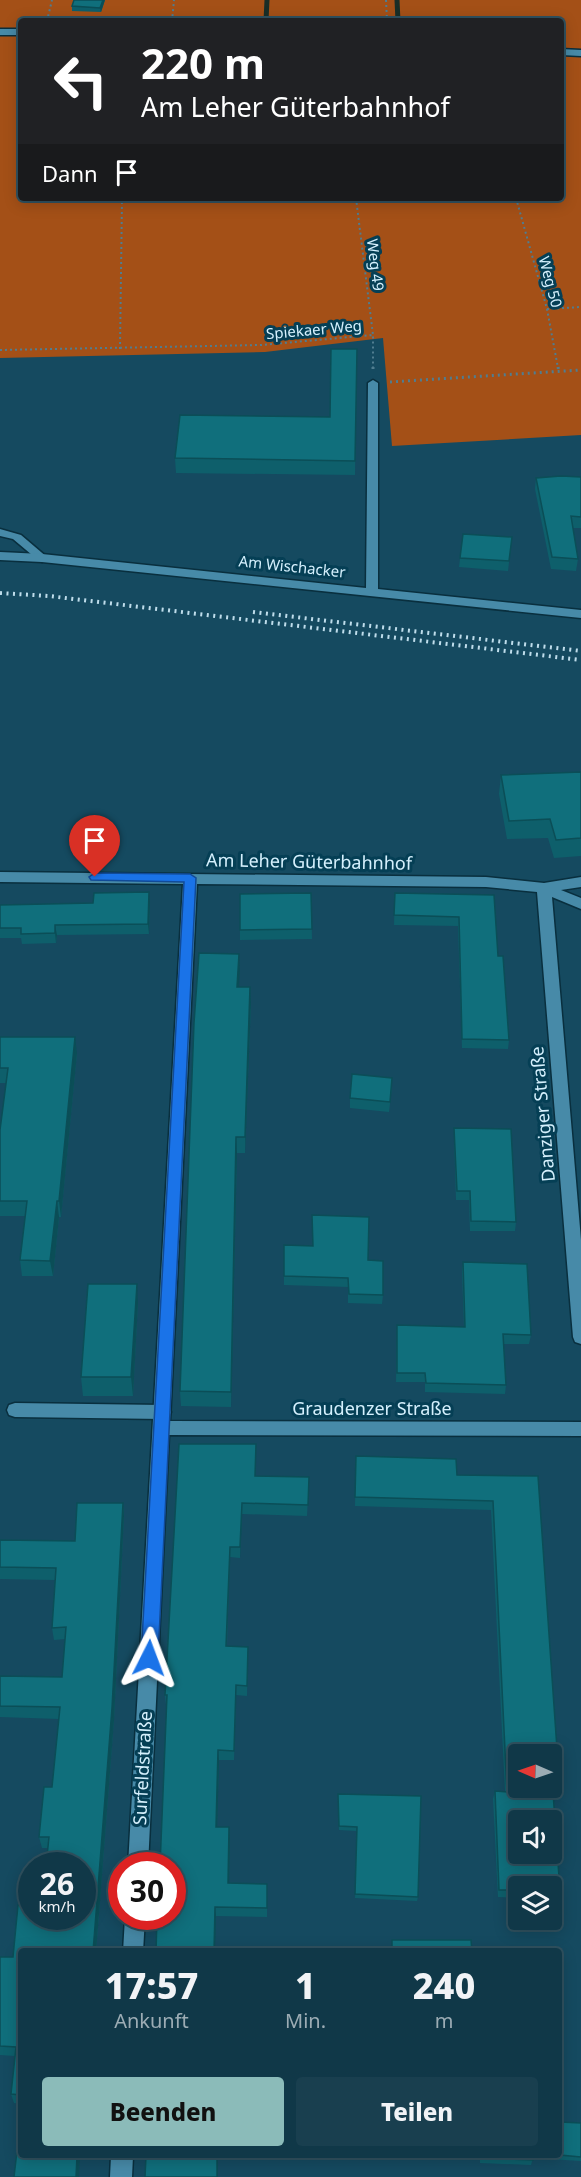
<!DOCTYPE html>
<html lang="de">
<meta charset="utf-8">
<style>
:root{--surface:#103848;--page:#193f4f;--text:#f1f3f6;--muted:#9cacb4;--line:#305260;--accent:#8bbbb9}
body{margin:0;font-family:"Noto Sans",sans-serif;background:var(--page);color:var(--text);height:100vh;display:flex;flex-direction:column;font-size:22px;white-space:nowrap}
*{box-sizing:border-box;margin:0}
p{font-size:20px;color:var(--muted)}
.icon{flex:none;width:33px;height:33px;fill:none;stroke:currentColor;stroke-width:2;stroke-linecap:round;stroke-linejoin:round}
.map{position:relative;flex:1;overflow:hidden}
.side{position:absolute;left:18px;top:1948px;width:544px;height:210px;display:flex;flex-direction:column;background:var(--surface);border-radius:6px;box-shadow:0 3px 15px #0003,0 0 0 2px var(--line)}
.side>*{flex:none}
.top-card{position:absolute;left:18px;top:18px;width:546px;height:183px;border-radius:6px;box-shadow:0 3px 15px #0003,0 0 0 2px var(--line);background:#202124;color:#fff;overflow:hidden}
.needle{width:39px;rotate:272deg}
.controls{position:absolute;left:508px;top:1744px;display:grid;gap:12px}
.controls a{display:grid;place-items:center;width:54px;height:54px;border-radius:6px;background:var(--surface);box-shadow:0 3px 15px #0003,0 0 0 2px var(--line);font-size:30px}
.speed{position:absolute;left:18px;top:1852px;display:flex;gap:12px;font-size:30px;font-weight:700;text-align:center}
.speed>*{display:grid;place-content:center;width:78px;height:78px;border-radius:50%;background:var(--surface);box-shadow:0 3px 15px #0003,0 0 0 2px var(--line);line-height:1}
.speed small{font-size:15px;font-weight:400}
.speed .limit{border:9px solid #d22;background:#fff;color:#111}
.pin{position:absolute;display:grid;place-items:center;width:51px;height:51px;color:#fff;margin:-62px -26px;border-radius:50% 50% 50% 0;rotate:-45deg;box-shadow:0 0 6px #0007}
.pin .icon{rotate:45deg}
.me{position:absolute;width:66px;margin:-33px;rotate:3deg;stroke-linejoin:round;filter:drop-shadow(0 0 4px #0008)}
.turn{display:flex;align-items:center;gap:21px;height:126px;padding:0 24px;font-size:27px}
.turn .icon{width:78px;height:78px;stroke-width:2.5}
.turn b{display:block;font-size:42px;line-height:51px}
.then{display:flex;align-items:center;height:57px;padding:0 24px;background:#0003;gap:12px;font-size:22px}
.eta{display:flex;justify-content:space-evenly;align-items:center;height:102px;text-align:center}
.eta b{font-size:36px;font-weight:800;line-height:42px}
.action{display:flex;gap:12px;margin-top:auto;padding:12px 24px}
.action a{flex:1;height:69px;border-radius:6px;background:var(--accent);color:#111;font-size:24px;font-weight:800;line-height:69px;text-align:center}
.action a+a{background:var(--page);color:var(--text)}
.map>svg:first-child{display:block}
.green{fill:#a45017;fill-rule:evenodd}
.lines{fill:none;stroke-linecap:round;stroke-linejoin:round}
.stream{stroke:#192e27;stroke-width:5}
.lane-casing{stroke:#092f3e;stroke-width:3}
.street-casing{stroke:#092f3e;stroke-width:3}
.path-far1{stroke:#507d90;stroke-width:2;stroke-dasharray:2 3;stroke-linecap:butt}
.path{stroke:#507d90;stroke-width:3;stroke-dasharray:2 4;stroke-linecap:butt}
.lane{fill:#478aa8;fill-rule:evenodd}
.street{fill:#478aa8;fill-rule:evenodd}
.rail{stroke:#bfddeb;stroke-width:4;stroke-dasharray:2 4.5;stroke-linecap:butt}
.wall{fill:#0e5f6b}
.shaded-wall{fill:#0b4e57}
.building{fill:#106f7c;stroke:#0b4e57;stroke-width:1.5;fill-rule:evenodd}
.route{fill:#1a73e8;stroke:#114b97;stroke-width:1.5}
.labels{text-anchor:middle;stroke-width:6;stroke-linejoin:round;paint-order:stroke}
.far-street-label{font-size:15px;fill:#d5f0fd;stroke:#053f55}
.street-label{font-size:18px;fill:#d5f0fd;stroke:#053f55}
</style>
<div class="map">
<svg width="581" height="2177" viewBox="0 0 581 2177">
<rect width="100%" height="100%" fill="#154a60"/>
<path class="green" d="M0 0H581V435L392 446 383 338 265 352 0 358ZM21 21H561V198H21Z"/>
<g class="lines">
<path class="stream" d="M397 0 398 21
M266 21 267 0"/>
<g class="lane-casing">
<path id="lane" d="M0 529 21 535 48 558 42 562 38 560 13 539 0 536Z
M15 1403 163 1405 169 1407 171 1412 169 1417 163 1419 15 1417 9 1415 7 1410 9 1405Z"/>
</g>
<g class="street-casing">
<path id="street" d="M0 29H21V35H0Z
M561 49 581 50V56L561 55Z
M373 380 378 383V589L581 610V618L42 562 0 560V552L42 554 366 588 368 383Z
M0 872 486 877 544 883 581 877V887L561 890 581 898V909L552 897 581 1240V1344L575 1342 573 1337 537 892 486 887 197 884 170 1421 581 1422V1436L169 1435 148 1866H128L183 884 0 882Z
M125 1917H145L143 1952H123Z
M111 2156H133L132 2177H110Z"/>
</g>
<path class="path-far1" d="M386 0 387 21
M47 21 52 0
M172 21 174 0
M356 198 373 335
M516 198 547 309 558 368
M547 309 581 307
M120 349 122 198
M0 350 261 345 373 335V368"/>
<path class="path" d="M373 367V369
M558 367 559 372
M390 382 581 370"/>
<use href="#lane" class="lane"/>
<use href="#street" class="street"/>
<path class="rail" d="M0 593 49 596 581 660
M253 612 581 651"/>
</g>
<path class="wall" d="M105 0 101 12 72 11V6Z
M357 349 355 475 176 473 175 458 330 417Z
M581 477V528H573L578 559 576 571 551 569 535 489 536 478Z
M463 534 512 537 508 571 459 567Z
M581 772V856L554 858 548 838 507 839 499 794 501 775Z
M311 893 312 939 240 940V894Z
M395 893 494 895 498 956 509 1040 508 1049 462 1048 458 926 394 925Z
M150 902 149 934 57 935 56 943 22 944 21 938H0V905Z
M239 954V987L251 1003 245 1153H237L231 1407 181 1406 180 1391Z
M0 1037 77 1053 61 1217H59L53 1276H22L20 1260 25 1216H0V1130L6 1083H0Z
M392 1087 389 1112 350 1108V1098Z
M454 1128 516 1222 515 1231H470L469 1200H456L454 1137Z
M284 1245 368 1260 383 1295 382 1304 348 1303V1287L284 1285Z
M463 1262 531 1335 529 1344H504L506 1385 505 1394 425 1392V1382H396L397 1325 464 1327 462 1272Z
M138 1303 133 1396H83L81 1377Z
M179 1444 256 1476 309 1477 307 1516 242 1514 240 1558 230 1557 227 1646 248 1647 247 1696 236 1695 234 1760H219L217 1827 230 1836 229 1883 267 1884V1917L216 1916 167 1705H166L165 1695Z
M356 1456 457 1475 538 1476 560 1792 558 1800H554L560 1891 558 1898H552V1887H519V1898L498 1897 493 1799 495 1791 505 1792 491 1510 355 1506Z
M77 1503H123L124 1516 114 1720 96 1952H21V2104L14 2103 11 2094 15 2056 0 2055V1957H13L18 1905 32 1906V1917H82V1866H46L48 1848H42L39 1837 44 1787H52L59 1719 0 1717V1676L62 1677 65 1639 54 1640 52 1628 55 1580 0 1579V1540L75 1541Z
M338 1794 418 1897 417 1901 355 1898 357 1831 339 1830Z
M581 2123V2161L533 2158 531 2165 480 2163V2156H560Z"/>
<path class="shaded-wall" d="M103 0H105L101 12 100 8Z
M149 892 150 902 149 934 148 924Z
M55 925 57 935 56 943 55 933Z
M239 954 240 970 238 1003 237 987Z
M250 987 251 1003 245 1153V1137Z
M75 1037 77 1053 61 1217 59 1201Z
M236 1137 237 1153 231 1407V1392Z
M57 1201 59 1217 53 1276 50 1261Z
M137 1284 138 1303 133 1396 131 1377Z
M123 1503 124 1516 114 1720 96 1952H93Z
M242 1503V1514L240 1558V1547Z
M230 1547V1557L226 1656V1646Z
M218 1750 219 1760 217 1836 216 1827Z
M229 1827 230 1836 229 1892 228 1883Z
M215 1907 216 1916 215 1952H214Z
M77 2156H80L79 2177H76Z
M217 2156H218V2177H217Z"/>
<path class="building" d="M74 0H103L100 8 72 6Z
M331 349H357L355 461 175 458 180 415 330 417Z
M561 476 581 477V517L571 516 578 559 552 557 536 478Z
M463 534 512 537 509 561 460 558Z
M581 772V838L556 840 550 819 509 821 501 775Z
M149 892 148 924 55 925V933L21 934V928H0V905L93 903 94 893Z
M311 893 312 929 240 930V894Z
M395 893 494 895 498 956H503L509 1040 462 1039 459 917 394 915Z
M199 953 239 954 237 987H250L245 1137H236L231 1392 180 1391 194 1023Z
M0 1037H75L59 1201H57L50 1261 20 1260 27 1201H0V1130L8 1068H0Z
M352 1074 392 1078 390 1102 350 1098Z
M454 1128 511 1129 516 1222 471 1221 470 1191H457Z
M312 1215 369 1217 368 1260 383 1261V1295L349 1294 348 1278 284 1276V1245L313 1246Z
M463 1262 527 1264 531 1335 503 1334 506 1385 426 1383 425 1373H397V1325L465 1327Z
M88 1284H137L131 1377H81Z
M179 1444H256L255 1476 309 1477 308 1505 242 1503 240 1547H230L226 1646 248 1647 247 1686 236 1685 234 1751 218 1750 216 1827H229L228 1883 267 1884V1908L215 1907 214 1952H156L157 1917H172V1866H160L167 1695H165Z
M356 1456 456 1459 457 1475 538 1476 560 1792H553L560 1891H552V1887H519V1890H499L495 1791 507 1792 493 1501 355 1497ZM519 1755H552V1788H519ZM519 1821H552V1854H519Z
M77 1503H123L112 1708 93 1952H21V2095L11 2094 16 2047 0 2046V1957H13L18 1905 32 1906V1917H82V1866H46L49 1837H39L44 1787H52L60 1707 0 1706V1676L62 1677 66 1627 52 1628 56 1568 0 1567V1540L75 1541Z
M338 1794 421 1796 418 1897 355 1894 357 1827 339 1826Z
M392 1940H471L472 1952H392Z
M21 2116V2156H77L76 2177H14Z
M560 2122 581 2123V2157L560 2155Z
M146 2156H217V2177H145Z
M481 2156H533V2160L481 2158Z"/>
<path class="route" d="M95 873 190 874 196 878 158 1658 155 1664 149 1666 143 1664 141 1658 184 882 91 880 89 877Z"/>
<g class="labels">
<g class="far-street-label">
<text transform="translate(375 265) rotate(83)" y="5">Weg 49</text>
<text transform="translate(550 282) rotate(75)" y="5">Weg 50</text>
<text transform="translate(314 330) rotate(-5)" y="5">Spiekaer Weg</text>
<text transform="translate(292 567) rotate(6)" y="5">Am Wischacker</text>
</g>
<g class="street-label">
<text transform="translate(309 862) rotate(1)" y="6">Am Leher Güterbahnhof</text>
<text transform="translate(543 1114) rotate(-95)" y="6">Danziger Straße</text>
<text x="372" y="1415">Graudenzer Straße</text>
<text transform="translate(143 1768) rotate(-87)" y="6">Surfeldstraße</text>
</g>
</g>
</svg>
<div class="controls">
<a><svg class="needle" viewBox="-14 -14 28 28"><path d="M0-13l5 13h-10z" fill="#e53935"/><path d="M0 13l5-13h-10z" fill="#9cacb4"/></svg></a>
<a><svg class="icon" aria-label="sound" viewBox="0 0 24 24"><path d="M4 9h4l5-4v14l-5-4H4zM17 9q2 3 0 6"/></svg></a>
<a><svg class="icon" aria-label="layers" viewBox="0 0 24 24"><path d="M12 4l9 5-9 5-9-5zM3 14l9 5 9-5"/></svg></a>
</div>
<div class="speed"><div>26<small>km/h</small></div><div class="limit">30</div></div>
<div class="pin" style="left:95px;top:877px;background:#d93025"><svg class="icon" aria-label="arrive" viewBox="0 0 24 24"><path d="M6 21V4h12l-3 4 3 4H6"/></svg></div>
<svg class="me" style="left:149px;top:1658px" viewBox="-20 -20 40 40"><path d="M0-17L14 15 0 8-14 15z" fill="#1a73e8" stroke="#fff" stroke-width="4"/></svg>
<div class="top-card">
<div class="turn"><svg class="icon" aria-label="left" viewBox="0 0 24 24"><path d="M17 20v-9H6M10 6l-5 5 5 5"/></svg><div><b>220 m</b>Am Leher Güterbahnhof</div></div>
<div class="then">Dann<svg class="icon" aria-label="arrive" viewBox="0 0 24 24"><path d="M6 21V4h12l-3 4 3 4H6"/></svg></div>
</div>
<section class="side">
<div class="eta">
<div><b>17:57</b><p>Ankunft</p></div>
<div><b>1</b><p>Min.</p></div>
<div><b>240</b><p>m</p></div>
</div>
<div class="action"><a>Beenden</a><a>Teilen</a></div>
</section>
</div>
